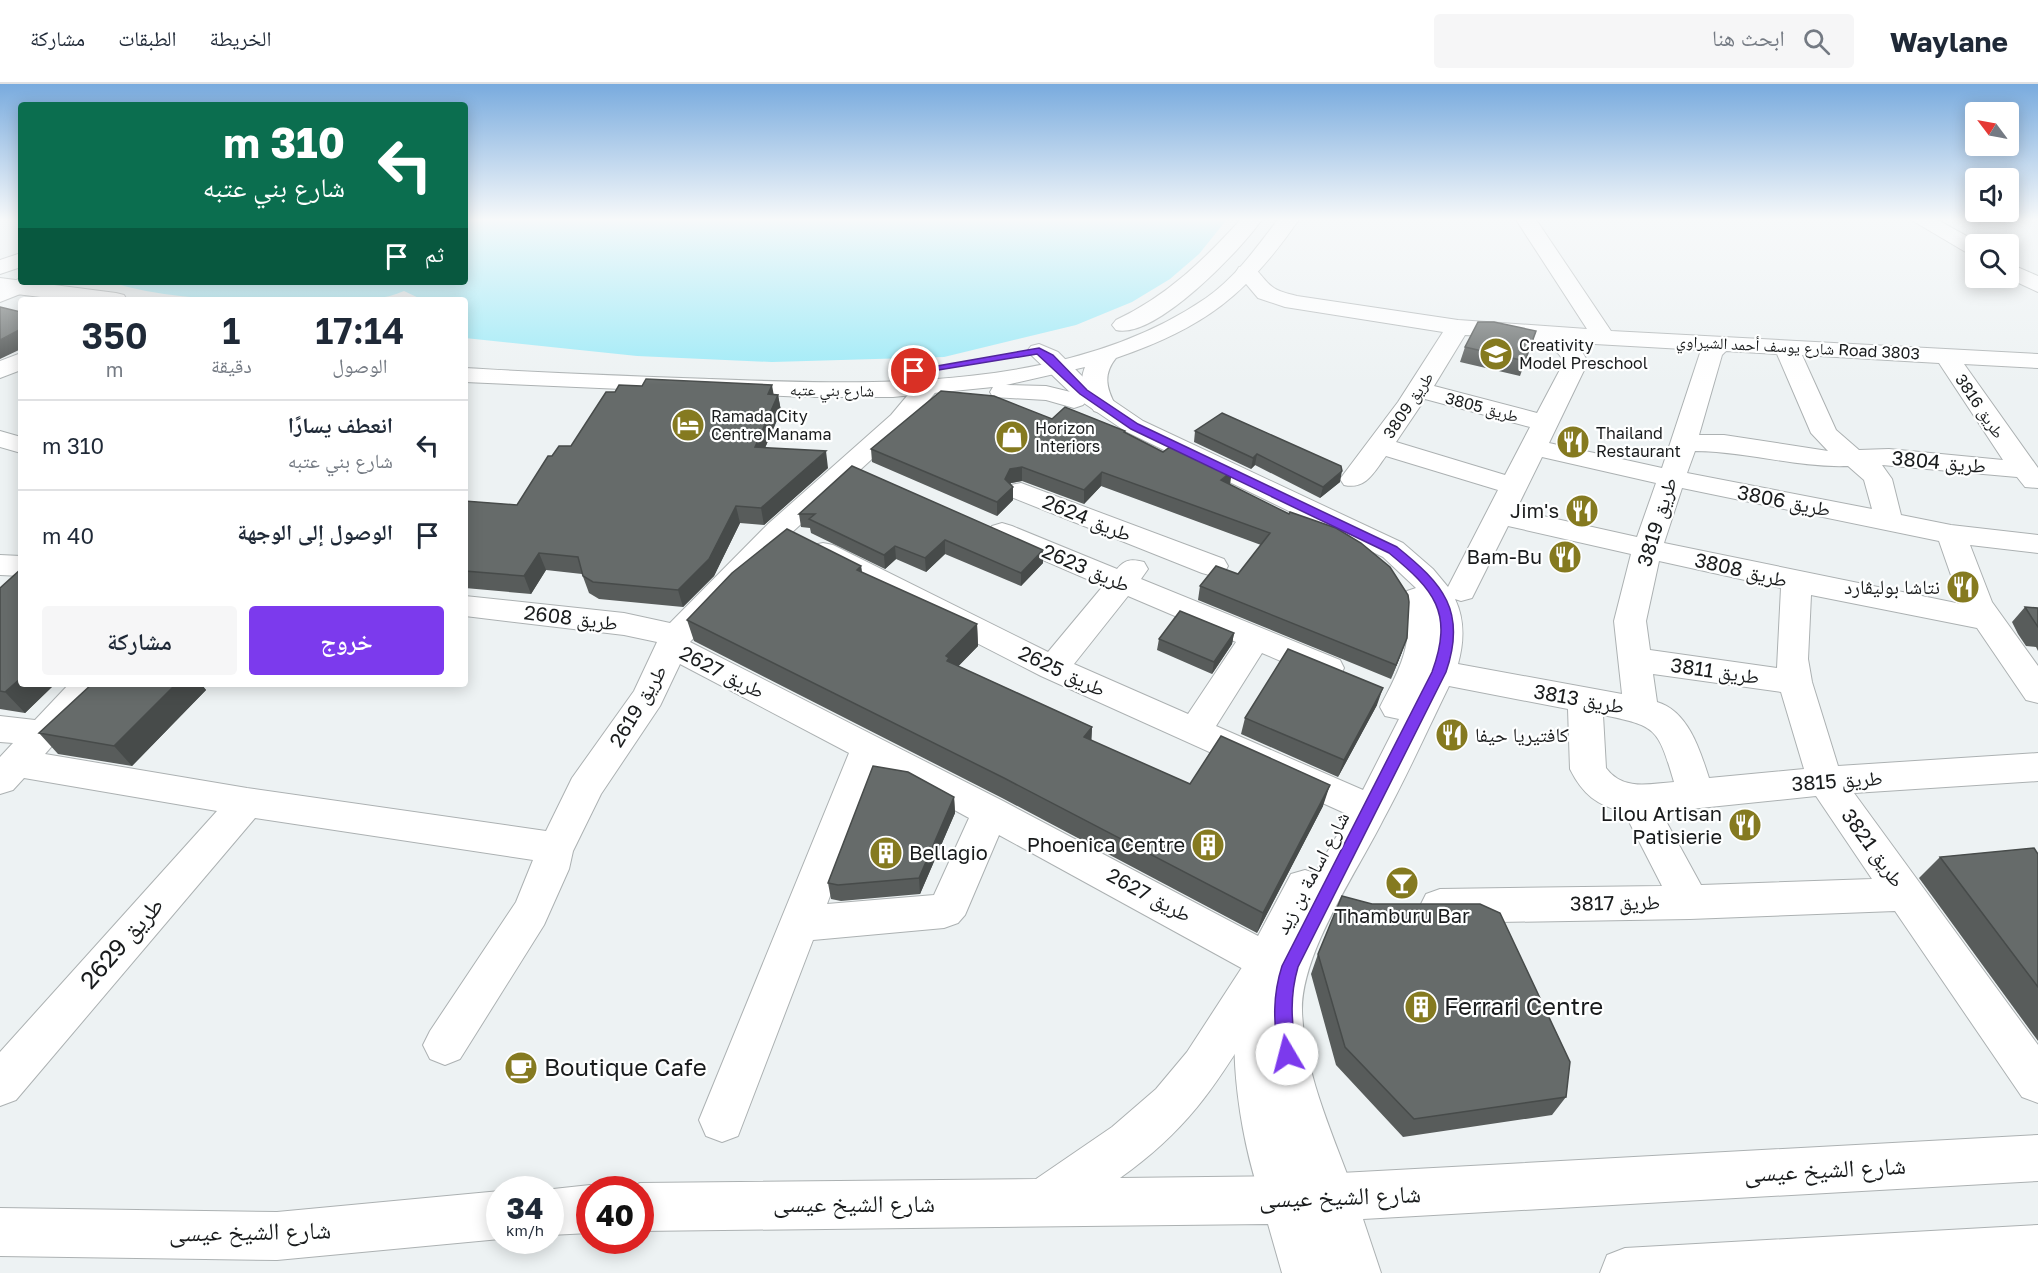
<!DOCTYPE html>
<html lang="ar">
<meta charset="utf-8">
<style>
:root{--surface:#fff;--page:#f6f6f7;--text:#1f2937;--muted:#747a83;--line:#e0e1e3;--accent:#7c3aed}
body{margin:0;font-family:"Golos Text","Noto Naskh Arabic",sans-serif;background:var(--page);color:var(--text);direction:rtl;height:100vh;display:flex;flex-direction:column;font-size:22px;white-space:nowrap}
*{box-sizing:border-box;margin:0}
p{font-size:20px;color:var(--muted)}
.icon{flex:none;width:33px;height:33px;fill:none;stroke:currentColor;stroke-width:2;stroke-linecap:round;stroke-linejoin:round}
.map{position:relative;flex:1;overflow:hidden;direction:ltr}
.side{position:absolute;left:18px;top:213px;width:450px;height:390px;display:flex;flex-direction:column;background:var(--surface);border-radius:6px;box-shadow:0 3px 15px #0003;direction:rtl}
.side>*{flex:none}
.banner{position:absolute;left:18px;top:18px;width:450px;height:183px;border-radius:6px;box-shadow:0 3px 15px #0003;direction:rtl;background:#0b6e4f;color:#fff;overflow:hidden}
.needle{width:39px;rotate:302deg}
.buttons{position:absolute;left:1965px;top:18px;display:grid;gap:12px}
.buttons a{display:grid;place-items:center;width:54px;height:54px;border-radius:6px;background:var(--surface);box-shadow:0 3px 15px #0003;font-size:30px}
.speed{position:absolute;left:486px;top:1092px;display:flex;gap:12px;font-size:30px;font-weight:700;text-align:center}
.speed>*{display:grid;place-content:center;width:78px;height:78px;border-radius:50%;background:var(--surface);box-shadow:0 3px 15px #0003;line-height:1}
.speed small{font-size:15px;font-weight:400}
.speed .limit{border:9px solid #d22;background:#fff;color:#111}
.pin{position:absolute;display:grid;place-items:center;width:51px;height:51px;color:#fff;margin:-26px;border:3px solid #fff;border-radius:50%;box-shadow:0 2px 6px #0007}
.me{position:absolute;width:66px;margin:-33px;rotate:352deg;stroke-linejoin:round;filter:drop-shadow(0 0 4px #0008)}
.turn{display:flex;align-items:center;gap:21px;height:126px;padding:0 24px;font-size:27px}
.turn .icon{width:78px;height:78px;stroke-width:2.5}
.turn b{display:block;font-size:42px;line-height:51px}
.then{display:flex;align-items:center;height:57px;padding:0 24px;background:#0003;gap:12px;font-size:22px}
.eta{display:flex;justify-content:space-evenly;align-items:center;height:102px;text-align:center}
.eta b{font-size:36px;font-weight:600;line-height:42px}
.primary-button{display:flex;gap:12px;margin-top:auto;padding:12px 24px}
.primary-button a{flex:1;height:69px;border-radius:6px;background:var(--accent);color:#fff;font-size:24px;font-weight:600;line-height:69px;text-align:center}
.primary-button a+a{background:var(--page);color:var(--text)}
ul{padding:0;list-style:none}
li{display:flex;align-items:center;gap:18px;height:90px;padding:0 24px;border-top:2px solid var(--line)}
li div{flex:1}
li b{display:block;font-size:22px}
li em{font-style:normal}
header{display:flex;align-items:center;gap:36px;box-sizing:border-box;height:84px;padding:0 30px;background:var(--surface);border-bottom:2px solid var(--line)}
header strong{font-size:28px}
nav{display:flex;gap:33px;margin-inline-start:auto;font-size:21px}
.search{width:420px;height:54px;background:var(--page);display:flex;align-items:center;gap:15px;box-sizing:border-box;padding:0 21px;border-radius:6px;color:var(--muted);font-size:22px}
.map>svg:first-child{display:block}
.green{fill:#9ceaf7}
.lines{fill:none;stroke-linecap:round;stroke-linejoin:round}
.minor-casing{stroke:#acb1b2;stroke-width:2}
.major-casing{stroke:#acb1b2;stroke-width:2}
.minor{fill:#fff;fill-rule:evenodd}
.major{fill:#fff;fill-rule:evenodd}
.wall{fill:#585c5b}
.shaded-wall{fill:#474b4a}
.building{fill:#666b6a;stroke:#474b4a;stroke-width:1.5}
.route{fill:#7c3aed;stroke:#51269a;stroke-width:1.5}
.labels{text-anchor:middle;stroke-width:4.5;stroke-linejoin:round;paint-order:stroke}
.far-poi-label{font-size:16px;fill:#191b1c;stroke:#feffff;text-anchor:start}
.far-street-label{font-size:16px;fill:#191b1c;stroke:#feffff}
.street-label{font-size:20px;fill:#191b1c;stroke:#feffff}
.poi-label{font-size:20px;fill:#191b1c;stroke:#feffff;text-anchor:end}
.near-street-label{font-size:24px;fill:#191b1c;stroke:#feffff}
.near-poi-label{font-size:24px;fill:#191b1c;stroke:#feffff;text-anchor:start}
</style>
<header>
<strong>Waylane</strong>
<div class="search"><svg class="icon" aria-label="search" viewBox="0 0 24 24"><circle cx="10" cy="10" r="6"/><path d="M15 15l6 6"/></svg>ابحث هنا</div>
<nav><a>الخريطة</a><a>الطبقات</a><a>مشاركة</a></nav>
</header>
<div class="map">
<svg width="2038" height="1189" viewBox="0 0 2038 1189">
<rect width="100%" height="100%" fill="#edf2f3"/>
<path class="green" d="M465 134H1228L1199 170 1170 195 1132 218 1076 241 944 273 772 278 637 272 465 254V216H423L404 207C374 220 341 216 309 216 242 216 175 218 110 198H465Z"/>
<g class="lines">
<g class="minor-casing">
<path id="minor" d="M1515 134H1535L1611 247 2038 270V284L1964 280 2038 384V404L2025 403 2017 393 1882 381 1892 395 1901 431 1951 441 2038 451V469L1970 461 1992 518 2038 582V619L2026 616 1977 544 1811 511 1808 575 1812 598 1838 682 2038 669V697L1854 709 2038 961V1019L2022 1013 1895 827 1690 835 1440 839 1426 834 1420 822 1426 810 1440 805 1662 802 1624 728C1597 721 1583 711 1570 685L1568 625 1449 602C1427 647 1407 692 1383 736 1357 788 1301 869 1302 927 1304 991 1335 1055 1356 1114L1349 1131 1332 1138 1315 1131 1308 1114 1302 1133 1285 1140 1268 1133C1242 1069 1221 953 1245 886L999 751 965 831 958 839 944 844 813 856 738 1052 722 1058 706 1052 699 1036 849 669 680 580 660 622 601 710 573 767 569 785 544 841 460 975 445 981 430 975 423 961 430 947 516 818 533 776 255 734 16 1016 0 1022V968L217 727 24 694 13 706 0 710V673L13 659 0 658V632L35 636 69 600H106L45 670 247 704 546 747 572 694 634 607 657 558 624 551 465 532V512L624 529 670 539 768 440 891 331 917 300 926 298 935 300 938 305 909 341 788 452 690 558 1003 717 1258 852 1291 790 1305 786 1315 789 1349 731 1041 592 813 475 808 468 813 461 823 459 833 461 1048 568 1103 502 992 454 988 448 992 442 1002 439 1012 442 1117 485C1125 475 1132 475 1144 478L1148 485 1141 495 1340 576 1344 584 1340 592 1328 596 1316 592 1262 569 1216 642 1363 706 1399 635 1385 632 1380 623C1399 587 1417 555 1403 514L1407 507 1416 504 1383 473 1125 347 1075 313 1027 267 1031 262 1039 260 1058 268 1093 303 1143 337 1403 459 1433 485 1448 503 1498 406 1386 372C1374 388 1366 406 1344 401L1340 395 1398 318 1443 248 1285 223 1258 214 1236 188 1239 183C1259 179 1260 195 1274 204 1280 208 1290 210 1297 212L1458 236 1587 245ZM1465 251C1496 253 1548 246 1564 278L1537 329 1434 302ZM1577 259 1701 266 1662 384 1549 359 1588 278ZM1726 267 1777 270 1811 349 1828 367 1724 351H1699L1722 271ZM1802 271 1939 279 2003 376 1889 365 1859 366 1836 346ZM1425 315 1530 343 1505 391 1396 358ZM1695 367C1746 367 1796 384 1848 382L1864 396 1872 425 1687 389ZM1542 373 1656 399 1637 453 1516 426ZM1682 404 1939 457 1961 520 1664 459ZM1508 442 1631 470 1614 537 1622 610 1458 580C1464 558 1465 536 1455 515L1461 517 1472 514ZM1659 477 1781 504 1777 584 1650 566 1646 537ZM1128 512 1236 558 1188 630 1074 580ZM1653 590 1781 608 1804 685 1709 694C1700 666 1688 627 1657 618ZM1603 631C1657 642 1658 644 1674 698 1649 700 1623 707 1606 684ZM878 684 969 734 934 811 827 820ZM1816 712 1872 795 1701 801 1661 728Z
M1908 134H1934L1981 160H1976V172L1969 170Z
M2008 179 2038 192V208L2008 194Z
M21 194V198H41L38 203 0 218V203Z
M21 269V286L0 294V277Z
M0 347 21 353V369L0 363Z
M1021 399 1224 475 1228 482 1224 489 1213 492 1202 489 1011 413 1007 407 1011 401Z
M0 471 21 472V492L0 491Z"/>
</g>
<g class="major-casing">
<path id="major" d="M1242 134H1263C1242 165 1155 256 1116 246L1112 241 1116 236C1167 212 1204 176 1242 134Z
M1279 134H1300C1247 211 1204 244 1116 274 1103 290 1106 304 1116 322L1112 327 1103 330 1094 327C1085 314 1078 299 1085 283L1006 301 1046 302 1083 311 1087 316 1083 321 1074 324 1046 316 993 313 990 308 993 303 893 313H805L465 298V284C546 289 628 292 709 295 869 301 1068 309 1206 214 1236 193 1257 163 1279 134Z
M21 169V183L0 190V176Z
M0 194 116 209 124 211 127 216H65L0 208Z
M1267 863 1282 868 1288 881C1278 901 1266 918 1255 937 1215 1004 1185 1048 1120 1094L1285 1092 2038 1051V1097L1363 1135 1381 1189H1282L1268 1140 640 1147V1106H625L640 1099 1036 1095 1112 1043 1156 1005 1187 968 1252 868Z
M590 1101 601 1106H590V1149L550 1151V1106H544Z
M500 1107V1155L277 1176 0 1172V1124L277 1128Z
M2038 1141V1189H1600L1607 1171 1625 1164Z"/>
</g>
<use href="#minor" class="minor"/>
<use href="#major" class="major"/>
</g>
<path class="wall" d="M1536 247 1520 292 1460 278 1465 263Z
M774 310 778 311 781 327 765 364 828 384 764 441 740 439 714 492 683 523 599 515 589 509 582 490 546 486 531 510 465 504V417L517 421 552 372 571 362Z
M1052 335 1125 347V349L1230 401 1402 568 1391 595 1198 516 1200 502 1238 490 1261 461 1101 402 1084 420 1022 397 1011 399 1010 400 1013 403V416L997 432 872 378 871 365Z
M1195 347 1340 398 1320 414 1255 381 1251 385 1194 358Z
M852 382 1043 479 1021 502 945 470 926 488 896 475 885 485 811 449 810 444 801 443 799 430Z
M861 482 862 489 977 540 978 562 958 582 1092 643 1091 657 1190 700 1323 722 1257 849 1004 715 694 557 687 536Z
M0 504 21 600H55L25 629 0 625Z
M2025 523 2038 524V567L2036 563 2026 562 2018 550 2012 538Z
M1234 549 1232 560 1212 590 1157 566 1159 555Z
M202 601 206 606 132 682 58 670 39 649Z
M1377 621 1338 693 1241 650 1245 634Z
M954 713 955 729 920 810 841 817 831 815 828 799Z
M2038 770V957L1919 794 1940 773Z
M1318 870 1566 1013 1552 1031 1403 1053 1336 981 1311 890Z"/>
<path class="shaded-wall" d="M21 245V265L0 275V256Z
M772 301 775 318 768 310Z
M778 311 781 327 758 380 755 363Z
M826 367 828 384 764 441 761 424Z
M1257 370 1255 381 1251 385 1253 374Z
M1022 383V397L1011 399 1005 408V395L1010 385Z
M1232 387 1230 401 1221 396Z
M1342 387 1340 398 1320 414 1323 403Z
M1102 388 1101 402 1084 420V406Z
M1013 403V416L997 432V418Z
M736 422 740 439 714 492 683 523 678 506Z
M945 456V470L926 488 925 474Z
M895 462 896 475 885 485 884 471Z
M1043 466V479L1021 502V489Z
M539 469 546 486 531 510 524 492Z
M861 482 864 504 857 486Z
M977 540 978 562 950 591 946 572Z
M1234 549 1232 560 1212 590 1214 578Z
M1407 554 1402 568 1391 595 1396 581Z
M21 594V600H55L25 629 5 608Z
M176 600H203L202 601 206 606 132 682 114 662Z
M1383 604 1377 621 1338 693 1344 676Z
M1092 643 1091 665 1084 653Z
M1330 701 1323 722 1257 849 1263 829Z
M954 713 955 729 920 810 919 794Z"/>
<path class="building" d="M0 223 21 228V245L0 256Z
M1478 238H1494L1536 247 1525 277 1465 263Z
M646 295 772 301 768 310 778 311 755 363 826 367 761 424 736 422 709 475 678 506 593 498 583 492 578 473 539 469 524 492 465 487V417L517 421 548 372H552L559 362H571L606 308H615L619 301 642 302Z
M941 307 994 312 1052 335 1065 323 1125 347 1124 348 1163 368 1175 359 1232 387 1221 396 1289 430 1290 428 1336 444 1361 459 1390 483 1408 511 1409 518 1407 554 1396 581 1200 502 1216 482 1238 490 1270 449 1102 388 1084 406 1022 383 1010 385 1005 395 1013 403 997 418 871 365Z
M1222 329 1341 382 1342 387 1323 403 1257 370 1253 374 1195 347Z
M852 382 1043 466 1021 489 945 456 925 474 895 462 884 471 809 435 815 430H799Z
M787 445 861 482 857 486 977 540 946 572 949 574 947 577 1092 643 1084 653 1190 700 1221 652 1330 701 1263 829 1004 694 687 536 732 489Z
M21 485V594L5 608 0 607V504Z
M2025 523 2038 524V543L2032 534Z
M1180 527 1234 549 1214 578 1159 555Z
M1288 565 1383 604 1344 676 1245 634Z
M92 600H176L114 662 39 649Z
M873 682 908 688 954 713 919 794 838 801 828 799Z
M2034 764 2038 770V903L1940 773Z
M1342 812 1372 820H1480L1500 829 1570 978 1566 1013 1414 1035 1345 963 1318 870Z"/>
<linearGradient id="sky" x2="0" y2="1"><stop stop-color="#79abde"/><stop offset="0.45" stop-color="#f7f9fa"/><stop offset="1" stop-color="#f7f9fa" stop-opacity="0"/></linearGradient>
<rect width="2038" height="301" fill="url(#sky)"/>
<path class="route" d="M1039 264 1053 271 1087 306 1138 340 1397 463C1443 500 1467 527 1446 588L1298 883C1289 914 1292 938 1296 970L1294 976 1287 979 1281 976 1278 970C1274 938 1272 913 1282 882L1432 588C1454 528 1434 506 1389 469L1131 345 1080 310 1037 270 914 290 909 287Z"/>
<defs>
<g id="school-disc" transform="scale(1.725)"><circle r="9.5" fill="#857a20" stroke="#feffff"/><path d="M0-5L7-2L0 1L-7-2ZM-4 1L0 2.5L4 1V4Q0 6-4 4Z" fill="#fff"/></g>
<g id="hotel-disc" transform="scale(1.725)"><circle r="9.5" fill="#857a20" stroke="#feffff"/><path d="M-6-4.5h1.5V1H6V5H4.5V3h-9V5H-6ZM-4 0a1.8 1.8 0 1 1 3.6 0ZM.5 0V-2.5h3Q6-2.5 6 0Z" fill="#fff"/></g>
<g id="shop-disc" transform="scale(1.725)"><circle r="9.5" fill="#857a20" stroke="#feffff"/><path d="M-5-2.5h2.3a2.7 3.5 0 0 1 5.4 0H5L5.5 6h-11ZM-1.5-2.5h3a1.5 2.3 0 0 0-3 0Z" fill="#fff"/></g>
<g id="restaurant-disc" transform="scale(1.725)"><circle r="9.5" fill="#857a20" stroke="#feffff"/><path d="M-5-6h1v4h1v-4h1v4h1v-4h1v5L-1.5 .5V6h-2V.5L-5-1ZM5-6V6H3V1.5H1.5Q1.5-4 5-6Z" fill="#fff"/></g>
<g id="building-disc" transform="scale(1.725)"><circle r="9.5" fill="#857a20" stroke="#feffff"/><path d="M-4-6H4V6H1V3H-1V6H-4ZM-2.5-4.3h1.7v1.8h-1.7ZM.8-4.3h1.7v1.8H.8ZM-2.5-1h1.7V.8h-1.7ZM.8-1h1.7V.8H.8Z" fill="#fff"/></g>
<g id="bar-disc" transform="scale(1.725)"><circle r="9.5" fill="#857a20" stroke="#feffff"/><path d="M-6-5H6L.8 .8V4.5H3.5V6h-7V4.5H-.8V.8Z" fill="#fff"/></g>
<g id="cafe-disc" transform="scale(1.725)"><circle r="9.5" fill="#857a20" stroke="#feffff"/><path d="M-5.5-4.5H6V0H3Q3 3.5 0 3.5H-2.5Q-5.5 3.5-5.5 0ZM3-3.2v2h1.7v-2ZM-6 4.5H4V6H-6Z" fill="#fff"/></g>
</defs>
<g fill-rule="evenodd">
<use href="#school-disc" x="1496" y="270"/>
<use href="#hotel-disc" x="688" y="341"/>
<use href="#shop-disc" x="1012" y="353"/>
<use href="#restaurant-disc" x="1573" y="358"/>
<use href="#restaurant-disc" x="1582" y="427"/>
<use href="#restaurant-disc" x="1565" y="473"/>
<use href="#restaurant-disc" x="1963" y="503"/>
<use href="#restaurant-disc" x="1452" y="651"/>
<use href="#restaurant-disc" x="1745" y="741"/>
<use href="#building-disc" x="1208" y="761"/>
<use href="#building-disc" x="886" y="769"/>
<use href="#bar-disc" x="1402" y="799"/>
<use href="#building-disc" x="1421" y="923"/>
<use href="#cafe-disc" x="521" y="984"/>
</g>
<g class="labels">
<g class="far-poi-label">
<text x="1519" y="267">Creativity<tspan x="1519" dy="18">Model Preschool</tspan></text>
<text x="711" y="338">Ramada City<tspan x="711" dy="18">Centre Manama</tspan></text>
<text x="1035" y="350">Horizon<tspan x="1035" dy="18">Interiors</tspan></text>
<text x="1596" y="355">Thailand<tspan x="1596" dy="18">Restaurant</tspan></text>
</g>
<g class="far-street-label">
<text transform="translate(1798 263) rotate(3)" y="6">شارع يوسف أحمد الشيراوي Road 3803</text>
<text transform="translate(832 306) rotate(1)" y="6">شارع بني عتبه</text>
<text transform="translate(1408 321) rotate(-56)" y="6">طريق 3809</text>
<text transform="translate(1980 322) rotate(56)" y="6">طريق 3816</text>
<text transform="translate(1482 323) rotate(15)" y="6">طريق 3805</text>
</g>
<g class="street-label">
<text transform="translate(1939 378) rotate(5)" y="7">طريق 3804</text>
<text transform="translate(1784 417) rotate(11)" y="7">طريق 3806</text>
<text transform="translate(1087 434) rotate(22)" y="7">طريق 2624</text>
<text transform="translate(1657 438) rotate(-73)" y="7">طريق 3819</text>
<text transform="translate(1086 484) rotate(23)" y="7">طريق 2623</text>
<text transform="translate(1741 486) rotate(13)" y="7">طريق 3808</text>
<text transform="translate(571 534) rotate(7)" y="7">طريق 2608</text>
<text transform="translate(1062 587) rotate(25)" y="7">طريق 2625</text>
<text transform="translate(1715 587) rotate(8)" y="7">طريق 3811</text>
<text transform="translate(722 588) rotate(27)" y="7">طريق 2627</text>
<text transform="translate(1579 615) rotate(10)" y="7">طريق 3813</text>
<text transform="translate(638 622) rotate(-59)" y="7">طريق 2619</text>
<text transform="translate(1837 697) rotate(-4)" y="7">طريق 3815</text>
<text transform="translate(1873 764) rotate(54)" y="7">طريق 3821</text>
<text transform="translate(1312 789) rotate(-62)" y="7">شارع اسامة بن زيد</text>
<text transform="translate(1149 811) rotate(28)" y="7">طريق 2627</text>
<text transform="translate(1615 819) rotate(-1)" y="7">طريق 3817</text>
</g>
<g class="poi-label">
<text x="1559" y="434">Jim's</text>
<text x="1542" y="480">Bam-Bu</text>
<text x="1940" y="510">نتاشا بوليڤارد</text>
<text x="1475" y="658" text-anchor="start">كافتيريا حيفا</text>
<text x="1722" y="737">Lilou Artisan<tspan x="1722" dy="23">Patisierie</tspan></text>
<text x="1185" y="768">Phoenica Centre</text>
<text x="909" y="776" text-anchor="start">Bellagio</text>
<text x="1402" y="839" text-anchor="middle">Thamburu Bar</text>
</g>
<g class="near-street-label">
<text transform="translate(122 859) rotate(-49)" y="8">طريق 2629</text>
<text transform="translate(1825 1086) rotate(-3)" y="8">شارع الشيخ عيسى</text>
<text transform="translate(1340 1113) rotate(-2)" y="8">شارع الشيخ عيسى</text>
<text x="854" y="1128">شارع الشيخ عيسى</text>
<text transform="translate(250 1148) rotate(-1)" y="8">شارع الشيخ عيسى</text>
</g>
<g class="near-poi-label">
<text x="1444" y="931">Ferrari Centre</text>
<text x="544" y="992">Boutique Cafe</text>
</g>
</g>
</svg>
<div class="buttons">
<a><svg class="needle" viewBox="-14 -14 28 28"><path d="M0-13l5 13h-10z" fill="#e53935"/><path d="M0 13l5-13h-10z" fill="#747a83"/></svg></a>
<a><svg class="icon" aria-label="sound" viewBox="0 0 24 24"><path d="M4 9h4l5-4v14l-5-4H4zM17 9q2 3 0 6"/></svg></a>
<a><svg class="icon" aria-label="search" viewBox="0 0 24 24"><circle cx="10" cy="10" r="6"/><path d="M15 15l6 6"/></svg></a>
</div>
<div class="speed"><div>34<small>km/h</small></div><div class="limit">40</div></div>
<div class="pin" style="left:914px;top:287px;background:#d93025"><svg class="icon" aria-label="arrive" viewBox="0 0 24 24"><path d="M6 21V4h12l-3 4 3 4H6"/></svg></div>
<svg class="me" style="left:1287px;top:970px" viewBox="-20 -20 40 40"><circle r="19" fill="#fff"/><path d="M0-13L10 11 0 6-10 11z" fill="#7c3aed"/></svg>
<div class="banner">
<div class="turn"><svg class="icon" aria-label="left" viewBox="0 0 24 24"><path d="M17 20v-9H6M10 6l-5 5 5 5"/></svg><div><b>310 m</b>شارع بني عتبه</div></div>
<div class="then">ثم<svg class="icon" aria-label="arrive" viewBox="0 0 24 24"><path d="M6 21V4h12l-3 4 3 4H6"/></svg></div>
</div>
<section class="side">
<div class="eta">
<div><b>17:14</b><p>الوصول</p></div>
<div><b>1</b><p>دقيقة</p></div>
<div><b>350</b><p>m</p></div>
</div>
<ul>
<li><svg class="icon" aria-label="left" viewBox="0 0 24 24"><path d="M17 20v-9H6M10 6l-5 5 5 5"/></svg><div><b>انعطف يسارًا</b><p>شارع بني عتبه</p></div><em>310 m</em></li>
<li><svg class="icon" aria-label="arrive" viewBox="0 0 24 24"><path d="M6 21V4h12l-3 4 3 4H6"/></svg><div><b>الوصول إلى الوجهة</b></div><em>40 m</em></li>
</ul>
<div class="primary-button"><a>خروج</a><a>مشاركة</a></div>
</section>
</div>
